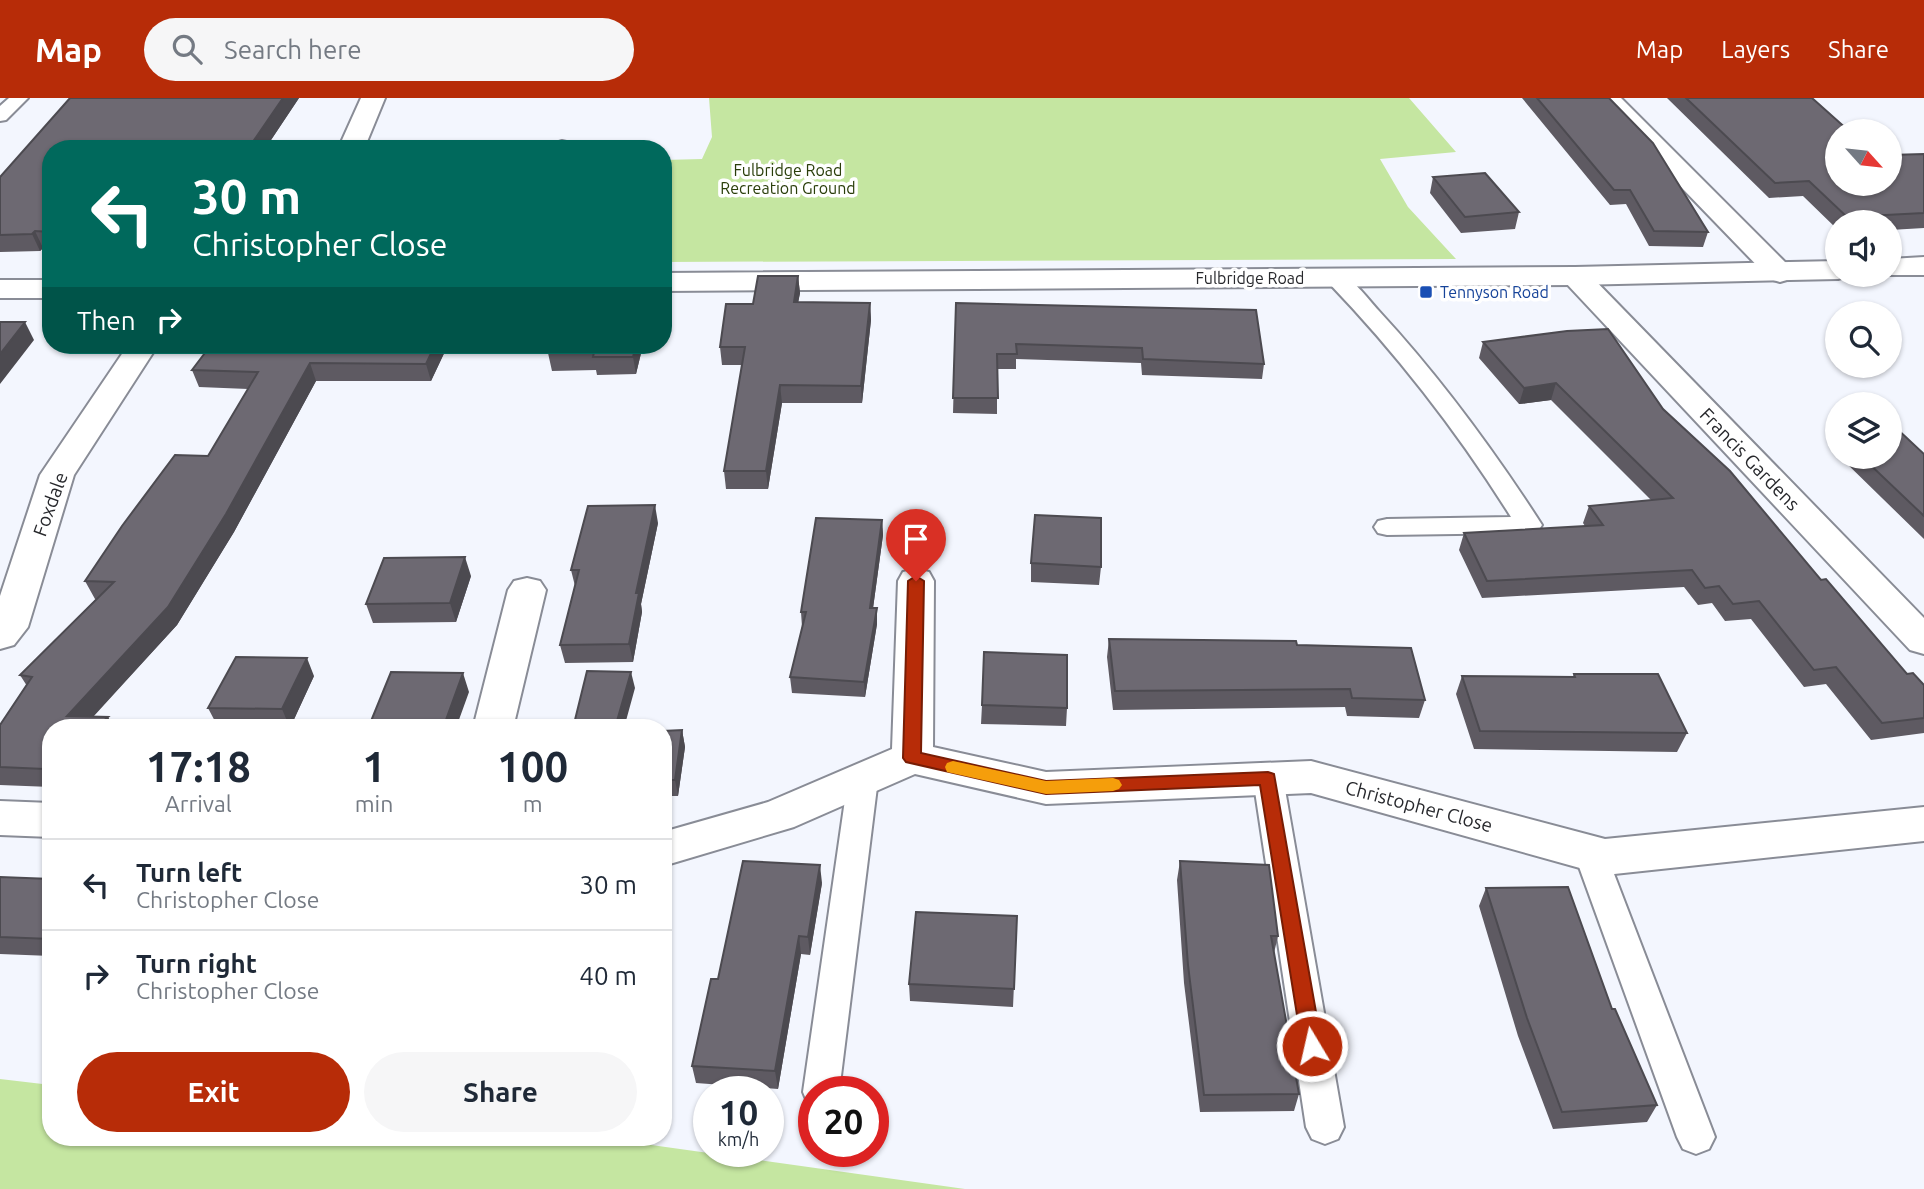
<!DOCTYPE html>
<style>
:root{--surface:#fff;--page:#f6f6f7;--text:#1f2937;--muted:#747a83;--line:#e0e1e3;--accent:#b72c08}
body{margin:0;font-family:Ubuntu,sans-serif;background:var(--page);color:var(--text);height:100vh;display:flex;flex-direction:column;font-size:26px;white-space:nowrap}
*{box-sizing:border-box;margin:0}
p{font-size:23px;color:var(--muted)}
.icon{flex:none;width:38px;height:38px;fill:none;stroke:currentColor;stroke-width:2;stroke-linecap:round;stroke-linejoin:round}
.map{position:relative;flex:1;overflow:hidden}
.sheet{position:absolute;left:42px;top:621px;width:630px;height:427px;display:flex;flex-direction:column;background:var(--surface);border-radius:28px;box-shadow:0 2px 5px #0004}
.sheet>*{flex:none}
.banner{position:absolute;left:42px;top:42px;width:630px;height:214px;border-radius:28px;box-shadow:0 2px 5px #0004;background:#00695c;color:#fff;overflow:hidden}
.needle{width:46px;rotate:117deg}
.controls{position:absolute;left:1825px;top:21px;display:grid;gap:14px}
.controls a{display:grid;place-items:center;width:77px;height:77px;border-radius:50%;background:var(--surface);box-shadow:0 2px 5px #0004;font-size:35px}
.speed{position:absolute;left:693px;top:978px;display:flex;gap:14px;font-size:35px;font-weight:700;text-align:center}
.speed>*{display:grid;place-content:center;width:91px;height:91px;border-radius:50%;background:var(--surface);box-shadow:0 2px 5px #0004;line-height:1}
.speed small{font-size:18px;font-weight:400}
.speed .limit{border:10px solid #d22;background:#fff;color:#111}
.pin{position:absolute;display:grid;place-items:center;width:60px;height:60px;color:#fff;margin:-72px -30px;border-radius:50% 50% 50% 0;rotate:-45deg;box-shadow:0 0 7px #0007}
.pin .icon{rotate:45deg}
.me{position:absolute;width:77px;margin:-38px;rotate:351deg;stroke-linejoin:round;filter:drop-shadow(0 0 5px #0008)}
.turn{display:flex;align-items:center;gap:24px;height:147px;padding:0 35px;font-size:32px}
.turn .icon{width:91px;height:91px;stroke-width:2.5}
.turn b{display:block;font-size:49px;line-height:60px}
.then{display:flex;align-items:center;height:66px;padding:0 35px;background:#0003;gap:14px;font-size:26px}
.eta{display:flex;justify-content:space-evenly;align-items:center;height:119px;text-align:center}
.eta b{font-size:42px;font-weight:700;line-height:49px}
.action{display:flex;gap:14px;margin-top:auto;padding:14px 35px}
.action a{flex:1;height:80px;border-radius:42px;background:var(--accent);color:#fff;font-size:28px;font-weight:700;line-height:80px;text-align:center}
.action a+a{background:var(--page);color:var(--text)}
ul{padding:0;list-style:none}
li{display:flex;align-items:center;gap:21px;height:91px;padding:0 35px;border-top:2px solid var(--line)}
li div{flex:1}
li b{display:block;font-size:26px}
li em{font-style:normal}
header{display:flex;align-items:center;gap:42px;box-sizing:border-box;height:98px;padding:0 35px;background:var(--accent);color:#fff}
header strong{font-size:33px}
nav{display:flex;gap:38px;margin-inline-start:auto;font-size:24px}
.search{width:490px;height:63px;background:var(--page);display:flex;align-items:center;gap:18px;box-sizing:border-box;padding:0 24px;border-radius:38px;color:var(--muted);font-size:26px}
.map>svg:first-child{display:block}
.green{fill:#c5e6a1}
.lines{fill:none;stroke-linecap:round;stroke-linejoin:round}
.service-casing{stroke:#898c96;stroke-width:4}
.minor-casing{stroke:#898c96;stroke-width:4}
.tertiary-casing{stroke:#898c96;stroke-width:4}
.service{fill:#fff;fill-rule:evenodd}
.minor{fill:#fff;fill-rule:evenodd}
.tertiary{fill:#fff;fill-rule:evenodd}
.wall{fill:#5e5a62}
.shaded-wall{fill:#4c4a50}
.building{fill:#6d6972;stroke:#4c4a50;stroke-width:2}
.route{fill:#b72c08;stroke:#771d05;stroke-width:2}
.slow{fill:#f59e0b}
.transit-dot{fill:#1a4fb4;stroke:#fff;stroke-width:2.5}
.labels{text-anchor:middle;stroke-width:7;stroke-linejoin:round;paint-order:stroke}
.far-park-label{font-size:16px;fill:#293d09;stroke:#fff}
.far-street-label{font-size:16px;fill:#27282c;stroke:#fff}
.far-transit-label{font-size:16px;fill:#164399;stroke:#fff;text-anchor:start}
.street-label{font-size:19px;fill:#27282c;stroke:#fff}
</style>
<header>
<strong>Map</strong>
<div class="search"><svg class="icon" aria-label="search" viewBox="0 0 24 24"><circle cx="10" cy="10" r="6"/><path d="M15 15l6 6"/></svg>Search here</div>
<nav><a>Map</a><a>Layers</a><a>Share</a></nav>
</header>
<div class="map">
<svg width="1924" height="1091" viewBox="0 0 1924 1091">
<rect width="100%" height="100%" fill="#f3f6fe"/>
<path class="green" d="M709 0H1409L1456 54 1380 61 1408 109 1456 161 663 164V62L702 61 712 39Z
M0 981 51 987V1040H492L637 1045 965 1091H0Z"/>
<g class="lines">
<g class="service-casing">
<path id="service" d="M9 0H28L6 22 0 23V8Z
M1335 174C1352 178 1367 200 1379 213 1440 279 1493 351 1542 427L1538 433 1529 435 1387 437 1378 435 1374 429 1378 423 1387 421 1511 419C1458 334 1397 256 1328 184L1324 180 1328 176Z
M1268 668 1279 672 1283 680 1344 1029 1338 1041 1325 1046 1312 1041 1306 1029 1253 680 1257 672Z
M863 669 874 673 878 681 839 994H814V1008L808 1006 803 994 848 681 852 673Z
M1590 742 1601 746 1606 755 1715 1039 1709 1051 1696 1056 1683 1051 1677 1039 1574 755 1579 746Z"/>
</g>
<g class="minor-casing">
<path id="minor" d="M361 0H385L364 51H338Z
M1595 0H1621L1790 169 1794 175 1790 181 1780 184 1770 181Z
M562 43 575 46 579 51H549L553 46Z
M1575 169 1585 172 1924 520V556L1910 552 1565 184 1561 178 1565 172Z
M128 247H158L74 377 28 529 14 547 0 551V498L40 377Z
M916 471 929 474 934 483 933 649 1046 674 1311 663 1605 741 1924 709V743L1605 777 1311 695 1046 706 915 676 794 729 663 768V734L768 704 892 651 898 483 903 474Z
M527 480 540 483 546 492 513 630H473L508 492 514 483Z
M0 703 51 705V739L0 737Z"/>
</g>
<g class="tertiary-casing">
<path id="tertiary" d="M1924 159V177H1883H1890V161Z
M1838 163V177L1848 178 1838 181 1575 187 663 193V175L1575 169Z
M0 182H51V200H0Z"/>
</g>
<use href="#service" class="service"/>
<use href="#minor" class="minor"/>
<use href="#tertiary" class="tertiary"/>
</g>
<path class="wall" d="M70 0H299L265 51H51V150H43L40 153 0 154V79Z
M1522 0H1609L1708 134 1703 149 1649 148 1626 106 1610 107Z
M1667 0H1812L1838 86 1924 56V130L1890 132V124H1838V132L1803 98 1769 100Z
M1433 79 1519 114 1515 131 1461 135 1430 95Z
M798 178 800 195 798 204 870 205 871 222 862 305H782L768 391H726L724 373 742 267H722L720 249 753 206Z
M956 205 1264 266 1262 281 1142 277 1141 265 1016 261V271H997V316L953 315Z
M1483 244 1663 311 1907 576 1924 587V635L1871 642 1826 586 1804 589 1751 521 1725 523 1712 505 1698 507 1684 489 1482 500 1459 452 1464 435 1585 428 1583 425 1589 408 1651 402 1551 302 1519 306 1479 260Z
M211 247H448L431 283H316L234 434 177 527 93 618 51 630V689L0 687V627L27 588 20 577 96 501H95L85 483 208 358 248 291 199 289 192 272Z
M643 247 636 276 597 277 596 272 552 273 548 255Z
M1836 333H1838V356L1829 348Z
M1924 356V441L1840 359H1890Z
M882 422 883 437 873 510 877 526 865 599 792 595 790 579 802 529 801 514Z
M658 425 641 506 642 514 633 564 565 565 560 547 575 488 571 472Z
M1031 465 1101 469 1099 487 1031 484Z
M471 478 456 524 373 525 366 506Z
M1109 541 1297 547 1425 602 1419 620 1347 618 1345 609 1113 612 1107 559Z
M1574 576 1687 635 1677 654 1474 651 1456 596 1462 578 1573 579Z
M314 578 290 630 218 629 208 610Z
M982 607 1067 610 1066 628 981 626Z
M682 632 685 649 678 698H663V633Z
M1180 763 1278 838 1274 855 1299 996 1294 1013 1200 1014 1184 885 1177 782Z
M0 779 51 781V858L0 856Z
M822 785 810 857 801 856 778 991 696 985 692 968Z
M1486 790 1612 911 1657 1007 1647 1024 1553 1031 1518 938 1479 808Z
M1017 818 1013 909 910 903 909 886Z"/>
<path class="shaded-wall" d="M283 0H299L265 51H248Z
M35 133 43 150 40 153 32 136Z
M798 178 800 195 795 222 794 204Z
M870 205 871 222 862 305 861 288Z
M25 224 34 242 0 286V256Z
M435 247H448L431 283 426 266Z
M636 247H643L636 276 633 259Z
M310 265 316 283 234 434 177 527 83 630 67 618Z
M1556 285 1551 302 1519 306 1524 290Z
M780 287 782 305 768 391 766 373Z
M655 407 658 425 641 506 642 514 633 564 629 546 636 495Z
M882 422 883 437 871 525 870 510Z
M465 459 471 478 456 524 450 505Z
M877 510V526L865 599 864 584Z
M307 560 314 578 290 630 282 611Z
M631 574 635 590 624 630H615Z
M463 575 469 594 456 630H443Z
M108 619 115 630H95Z
M682 632 685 649 678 698 675 682Z
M51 666V679L45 671Z
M820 767 822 785 810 857 808 839Z
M799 838 801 856 778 991 775 973Z"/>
<path class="building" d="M70 0H283L248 51H51V134L35 133 32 136 0 137V79Z
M1537 0H1609L1653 45 1708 134 1654 133 1630 92H1614Z
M1686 0H1812L1849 33H1838V86H1890V57L1924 56V115L1847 119 1809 83 1775 85Z
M1485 75 1519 114 1465 119 1433 79Z
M758 178H798L794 204 870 205 861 288 780 287 766 373H724L745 249H720L726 206H753Z
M956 205 1256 212 1264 266 1143 261 1142 250 1016 246 1017 256H997L998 300H953Z
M0 224H25L0 256Z
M1608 231 1663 311 1730 373 1821 482 1826 481 1907 576 1913 575 1924 587V620L1882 625 1836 569 1814 572 1759 503 1733 506 1719 488 1705 490 1692 472 1487 483 1464 435 1603 427 1589 408 1673 400 1556 285 1524 290 1483 244 1567 233Z
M211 247H435L426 266 310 265 226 416 168 509 67 618 108 619 95 630H51V666L45 671 0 669V627L32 579 20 577 114 484 85 483 122 428 175 357 208 358 258 274 192 272Z
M551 247H636L633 259H593L594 254 548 255Z
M1890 328H1894L1924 356V418L1862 359H1890Z
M655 407 636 495H639L629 546 560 547 579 472H571L588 408Z
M1035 417 1101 420V469L1031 465Z
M816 420 882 422 870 510H877L864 584 790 579 806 514H801Z
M465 459 450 505 366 506 384 460Z
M1109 541 1296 543 1297 547 1411 550 1425 602 1352 600 1350 591 1115 593Z
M984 554 1067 557V610L982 607Z
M236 559 307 560 282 611 208 610Z
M587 573 631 574 615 630H573Z
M391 574 463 575 443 630H374V628H369Z
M1574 576H1658L1687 635 1480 633 1462 578 1575 579Z
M682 632 675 682H663V633Z
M743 763 820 767 808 839 799 838 775 973 692 968 711 881H718Z
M1180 763 1269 767 1278 838H1271L1299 996 1204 997 1188 867Z
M0 779 51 781V841L0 839Z
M1568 789 1612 911H1615L1657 1007 1562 1014 1527 920 1486 790Z
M916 814 1017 818 1014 891 909 886Z"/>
<path class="route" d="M916 478 924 483 921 655 1046 683 1268 674 1274 676 1322 948 1319 955 1312 957 1305 955 1302 948 1260 687 1046 696 906 664 903 660 908 483Z"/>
<path class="slow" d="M953 663 1046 683 1113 680 1119 682 1122 687 1119 691 1113 693 1046 696 947 674 945 669 947 665Z"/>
<rect class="transit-dot" x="1419" y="187" width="14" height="14" rx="3.5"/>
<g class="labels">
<g class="far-park-label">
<text x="788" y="78">Fulbridge Road<tspan x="788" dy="18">Recreation Ground</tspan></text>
</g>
<g class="far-street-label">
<text x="1250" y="186">Fulbridge Road</text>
</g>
<g class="far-transit-label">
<text x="1440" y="200">Tennyson Road</text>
</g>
<g class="street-label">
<text transform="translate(1750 361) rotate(46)" y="7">Francis Gardens</text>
<text transform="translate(50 406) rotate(-70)" y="7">Foxdale</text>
<text transform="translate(1419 708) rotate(15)" y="7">Christopher Close</text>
</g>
</g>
</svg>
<div class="controls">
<a><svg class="needle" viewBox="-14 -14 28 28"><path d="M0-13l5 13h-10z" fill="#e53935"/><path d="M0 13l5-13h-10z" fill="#747a83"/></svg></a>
<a><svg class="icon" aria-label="sound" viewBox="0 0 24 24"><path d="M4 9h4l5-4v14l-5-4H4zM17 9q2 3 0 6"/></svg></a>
<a><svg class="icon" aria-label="search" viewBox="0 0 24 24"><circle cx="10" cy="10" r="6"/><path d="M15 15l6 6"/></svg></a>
<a><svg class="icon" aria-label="layers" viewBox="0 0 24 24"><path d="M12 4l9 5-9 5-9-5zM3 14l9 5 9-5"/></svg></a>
</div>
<div class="speed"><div>10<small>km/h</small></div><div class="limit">20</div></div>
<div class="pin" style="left:916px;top:483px;background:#d93025"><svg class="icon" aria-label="arrive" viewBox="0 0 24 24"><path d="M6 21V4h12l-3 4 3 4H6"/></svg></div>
<svg class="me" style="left:1312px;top:948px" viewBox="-20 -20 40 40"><circle r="17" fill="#b72c08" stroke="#fff" stroke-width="3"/><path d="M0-11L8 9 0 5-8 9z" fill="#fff"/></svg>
<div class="banner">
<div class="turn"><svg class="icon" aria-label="left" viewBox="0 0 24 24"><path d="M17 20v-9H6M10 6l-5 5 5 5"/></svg><div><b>30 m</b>Christopher Close</div></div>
<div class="then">Then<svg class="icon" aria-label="right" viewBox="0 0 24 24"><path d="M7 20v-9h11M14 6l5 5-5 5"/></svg></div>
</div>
<section class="sheet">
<div class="eta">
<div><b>17:18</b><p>Arrival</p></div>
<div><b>1</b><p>min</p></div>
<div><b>100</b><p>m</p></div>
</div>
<ul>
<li><svg class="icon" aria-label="left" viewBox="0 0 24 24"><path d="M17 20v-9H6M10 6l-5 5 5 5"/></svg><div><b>Turn left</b><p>Christopher Close</p></div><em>30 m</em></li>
<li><svg class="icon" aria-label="right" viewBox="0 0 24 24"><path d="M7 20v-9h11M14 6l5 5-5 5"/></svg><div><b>Turn right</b><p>Christopher Close</p></div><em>40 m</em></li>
</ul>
<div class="action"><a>Exit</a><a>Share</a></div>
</section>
</div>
